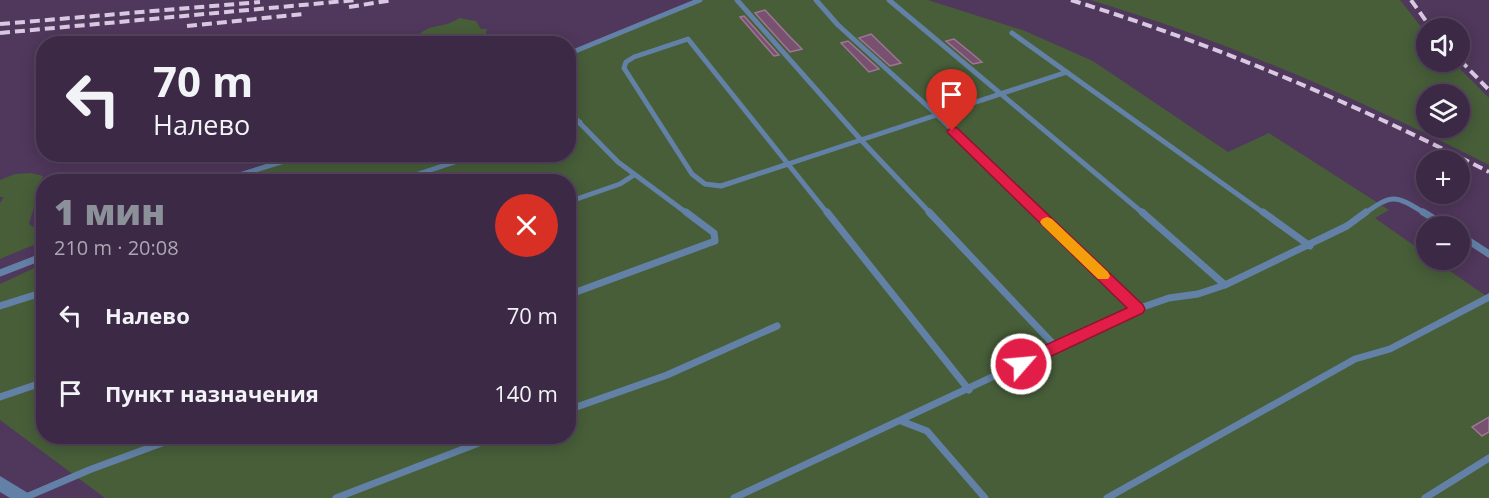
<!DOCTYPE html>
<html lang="ru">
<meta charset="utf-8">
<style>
:root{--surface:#3c2945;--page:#473550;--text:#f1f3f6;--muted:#aca6b3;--line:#55455e;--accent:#8c9099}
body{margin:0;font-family:"Open Sans",sans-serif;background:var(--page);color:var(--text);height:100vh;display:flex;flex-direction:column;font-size:22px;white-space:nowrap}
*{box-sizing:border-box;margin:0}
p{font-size:20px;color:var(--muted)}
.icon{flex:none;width:33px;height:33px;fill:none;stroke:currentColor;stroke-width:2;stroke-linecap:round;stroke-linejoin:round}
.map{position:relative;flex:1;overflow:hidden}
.sheet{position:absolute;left:36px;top:174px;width:540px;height:270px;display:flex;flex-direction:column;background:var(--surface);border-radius:24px;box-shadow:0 3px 15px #0003,0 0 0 2px var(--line)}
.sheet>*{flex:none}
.hud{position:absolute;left:36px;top:36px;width:540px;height:126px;border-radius:24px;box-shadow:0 3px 15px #0003,0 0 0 2px var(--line);background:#3c2945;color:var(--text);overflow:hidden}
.controls{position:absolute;left:1416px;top:18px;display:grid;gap:12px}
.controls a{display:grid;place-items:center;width:54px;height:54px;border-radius:50%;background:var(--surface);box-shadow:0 3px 15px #0003,0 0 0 2px var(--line);font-size:30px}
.pin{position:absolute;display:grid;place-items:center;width:51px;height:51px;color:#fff;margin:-62px -26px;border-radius:50% 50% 50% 0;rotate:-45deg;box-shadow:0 0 6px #0007}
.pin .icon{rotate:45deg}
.me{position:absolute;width:66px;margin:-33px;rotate:63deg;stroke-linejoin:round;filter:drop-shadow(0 0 4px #0008)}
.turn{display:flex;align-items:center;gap:21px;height:126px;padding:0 18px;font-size:27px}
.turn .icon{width:78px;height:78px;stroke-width:2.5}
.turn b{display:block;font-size:42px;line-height:51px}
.round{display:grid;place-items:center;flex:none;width:63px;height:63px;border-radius:32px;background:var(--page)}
.head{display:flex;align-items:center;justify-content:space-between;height:102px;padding:0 18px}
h1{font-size:36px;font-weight:800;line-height:45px;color:var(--accent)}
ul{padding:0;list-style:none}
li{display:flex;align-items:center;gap:18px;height:78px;padding:0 18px}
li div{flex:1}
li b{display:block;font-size:22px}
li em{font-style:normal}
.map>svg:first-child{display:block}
.green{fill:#475e39;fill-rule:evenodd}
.building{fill:#795170;stroke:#a07596;stroke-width:1.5}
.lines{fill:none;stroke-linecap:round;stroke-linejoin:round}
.lane-far1{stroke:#6381a6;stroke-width:5}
.lane{stroke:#6381a6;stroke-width:7}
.street{fill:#6381a6;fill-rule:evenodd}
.rail{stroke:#d9c8e1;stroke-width:4;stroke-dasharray:10 5;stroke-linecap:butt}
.route{fill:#e11d48;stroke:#92132f;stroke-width:1.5}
.slow{fill:#f59e0b}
</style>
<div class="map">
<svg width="1489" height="498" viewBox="0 0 1489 498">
<rect width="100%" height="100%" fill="#50375c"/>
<path class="green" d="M702 0H928L1025 31 1093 61 1228 152 1269 133 1389 210 1375 218 1426 254V260H1434L1489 298V498H105L0 420V284L43 264 44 436H568V182L221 181 311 155 568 154 569 56Z
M1090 0H1400L1426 33V62H1453L1489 98V165C1361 100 1228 41 1090 0ZM1426 94H1460V128H1426Z
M459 18 476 21 481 29H487L485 37 478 43H413C426 20 441 31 459 18Z
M31 173 43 176 29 224 33 227 43 225V241L0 259V203L4 197H0V180L15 174Z"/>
<path class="building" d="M765 10 790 37 802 49 790 52 755 13Z
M744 16 779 55 774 56 740 17Z
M871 34 901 63 890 66 859 38Z
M954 39 970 52 982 62 973 64 946 41Z
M848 41 879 69 869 72 841 43Z
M1489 417V432L1482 436 1472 427Z"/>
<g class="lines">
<path class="lane-far1" d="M737 0 861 140 931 214
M816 0 838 25 936 114 1039 214
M889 0 1144 214
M1012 33 1265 214
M688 39 788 164 721 186 705 184 692 174 624 68 626 62 634 57Z
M568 54 700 0
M568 111 618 162 688 214
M568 126 580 122
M788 164 828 214
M788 164 1067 72
M217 182 307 154
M394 182 479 154
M568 202 620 184 634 175
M1364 214C1393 193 1395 195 1426 214"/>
<path class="lane" d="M827 212 969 390
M929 212 1055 346
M1038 212 1137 309
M1142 212 1225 285
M1263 212 1310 246
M1423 212 1446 226
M1460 235 1489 254
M0 273 44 256
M568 295 715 241 714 233 686 212
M0 306 44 292
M0 397 44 382
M568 410 667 375 777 326
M901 421 927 431 985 498
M24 498 89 470 181 436
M336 498 497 436
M734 498 1137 309 1169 298 1198 294 1225 285 1347 226 1366 212
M1107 498 1355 359 1390 349 1489 297
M1425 498 1489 458"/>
<path class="street" d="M0 476 28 493 31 498H10L0 492Z"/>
<path class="rail" d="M1071 0C1216 45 1354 103 1489 172
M1411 0 1431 28
M349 7 393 0
M0 24 260 2
M187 26 304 14
M0 33 356 0
M1460 60 1489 90"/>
</g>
<path class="route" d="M952 127 957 128 1143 305 1145 309 1143 313 1026 368 1021 370 1015 368 1013 364 1015 359 1127 308 948 133 947 131Z"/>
<path class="slow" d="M1047 217 1052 219 1108 272 1110 276 1108 279H1098L1042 225 1040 222 1042 219Z"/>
</svg>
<div class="controls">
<a><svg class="icon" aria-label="sound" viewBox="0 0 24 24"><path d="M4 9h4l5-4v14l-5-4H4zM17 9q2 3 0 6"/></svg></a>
<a><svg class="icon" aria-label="layers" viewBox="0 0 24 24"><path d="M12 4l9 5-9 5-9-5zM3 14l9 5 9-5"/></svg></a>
<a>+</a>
<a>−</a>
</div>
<div class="pin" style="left:952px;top:131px;background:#d93025"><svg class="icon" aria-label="arrive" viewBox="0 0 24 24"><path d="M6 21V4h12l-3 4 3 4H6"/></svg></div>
<svg class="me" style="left:1021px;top:364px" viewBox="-20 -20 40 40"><circle r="17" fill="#e11d48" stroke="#fff" stroke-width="3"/><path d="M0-11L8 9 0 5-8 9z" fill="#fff"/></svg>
<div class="hud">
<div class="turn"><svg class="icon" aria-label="left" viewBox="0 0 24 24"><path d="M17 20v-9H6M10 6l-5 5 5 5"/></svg><div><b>70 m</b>Налево</div></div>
</div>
<section class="sheet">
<div class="head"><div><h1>1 мин</h1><p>210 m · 20:08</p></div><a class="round" style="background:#d93025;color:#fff"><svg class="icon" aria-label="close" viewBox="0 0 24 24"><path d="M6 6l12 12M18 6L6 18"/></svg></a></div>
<ul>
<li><svg class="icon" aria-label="left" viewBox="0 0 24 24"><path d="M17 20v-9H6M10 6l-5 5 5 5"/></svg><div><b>Налево</b></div><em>70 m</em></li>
<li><svg class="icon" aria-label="arrive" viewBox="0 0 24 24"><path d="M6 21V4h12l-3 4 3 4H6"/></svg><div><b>Пункт назначения</b></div><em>140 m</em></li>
</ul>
</section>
</div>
